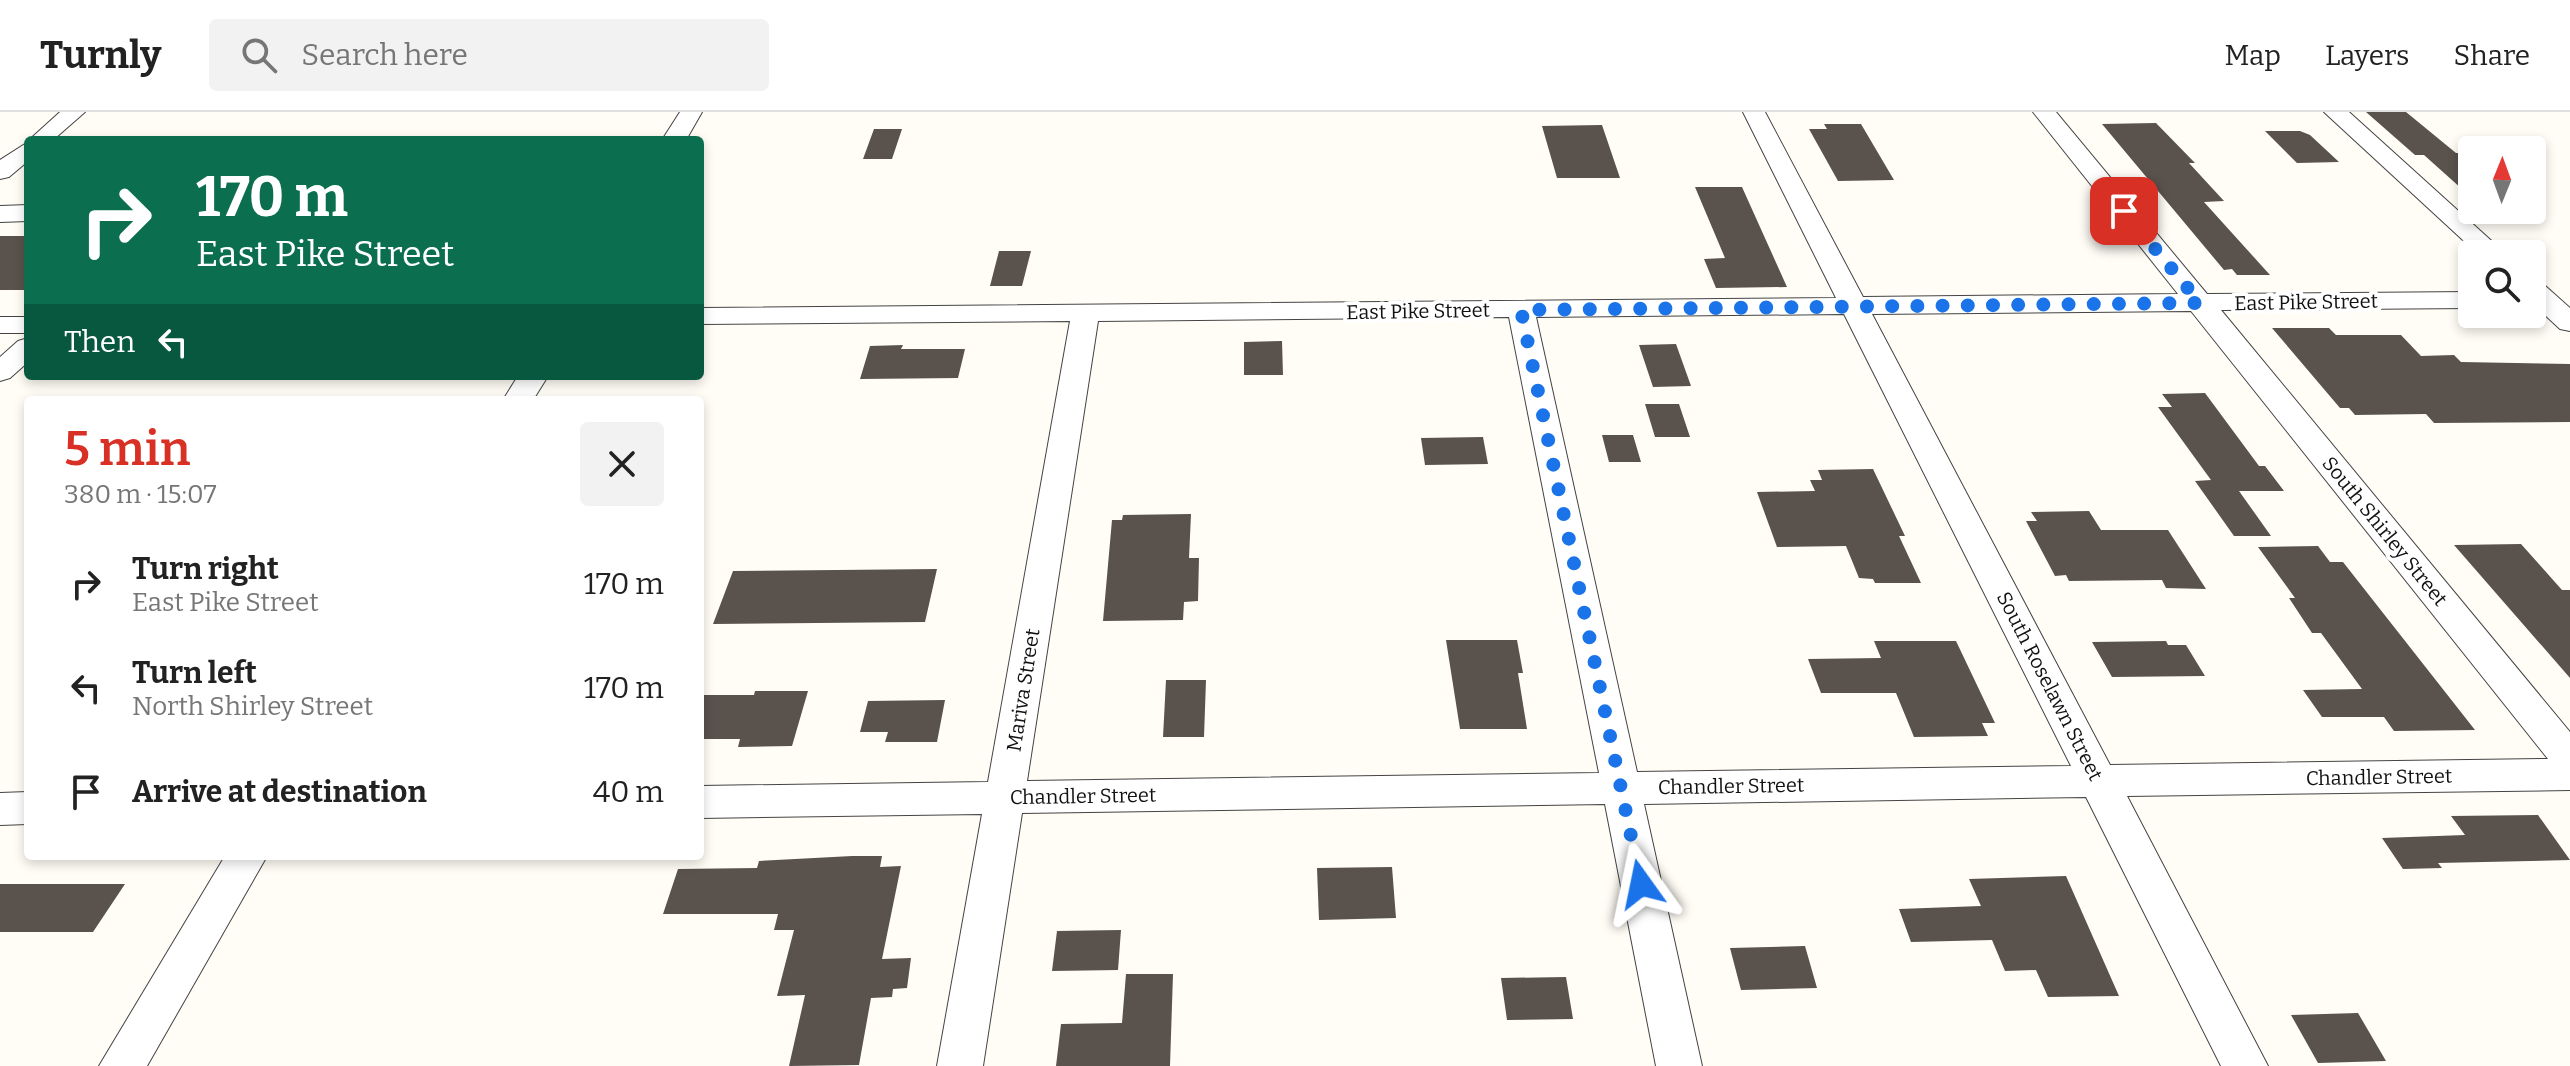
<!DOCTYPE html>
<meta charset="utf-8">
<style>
:root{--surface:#fff;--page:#f2f2f2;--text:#222;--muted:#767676;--line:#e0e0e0;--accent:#d93025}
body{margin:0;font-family:Bitter,serif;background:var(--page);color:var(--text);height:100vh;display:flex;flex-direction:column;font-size:30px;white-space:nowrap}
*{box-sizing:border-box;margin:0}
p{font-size:26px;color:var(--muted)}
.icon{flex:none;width:44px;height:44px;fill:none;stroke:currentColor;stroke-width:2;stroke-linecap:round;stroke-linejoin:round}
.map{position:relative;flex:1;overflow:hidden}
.details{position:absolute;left:24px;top:284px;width:680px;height:464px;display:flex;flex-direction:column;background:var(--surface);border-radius:8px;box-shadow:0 4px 12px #0003}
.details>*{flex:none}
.guide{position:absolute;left:24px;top:24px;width:680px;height:244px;border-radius:8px;box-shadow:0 4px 12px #0003;background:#0b6e4f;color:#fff;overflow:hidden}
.needle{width:52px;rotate:1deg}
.fabs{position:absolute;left:2458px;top:24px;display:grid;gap:16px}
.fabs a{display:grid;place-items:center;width:88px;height:88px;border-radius:8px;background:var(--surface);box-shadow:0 4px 12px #0003;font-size:40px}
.pin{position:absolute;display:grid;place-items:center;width:68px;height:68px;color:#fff;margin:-34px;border-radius:16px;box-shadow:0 4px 12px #0006}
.me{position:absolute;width:88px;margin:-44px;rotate:348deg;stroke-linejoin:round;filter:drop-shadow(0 0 6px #0008)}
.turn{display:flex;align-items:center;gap:28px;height:168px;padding:0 40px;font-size:36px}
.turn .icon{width:104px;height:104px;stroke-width:2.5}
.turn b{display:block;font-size:56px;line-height:68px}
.then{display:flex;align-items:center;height:76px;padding:0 40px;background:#0003;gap:16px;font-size:30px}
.round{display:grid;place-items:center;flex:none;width:84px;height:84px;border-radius:8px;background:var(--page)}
.summary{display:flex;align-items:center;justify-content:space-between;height:136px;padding:0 40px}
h1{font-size:48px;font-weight:600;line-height:60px;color:var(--accent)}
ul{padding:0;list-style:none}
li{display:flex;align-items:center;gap:24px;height:104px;padding:0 40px}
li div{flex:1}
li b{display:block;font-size:30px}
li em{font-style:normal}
header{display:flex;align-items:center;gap:48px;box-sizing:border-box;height:112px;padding:0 40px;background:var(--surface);border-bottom:2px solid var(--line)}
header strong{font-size:38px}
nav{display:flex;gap:44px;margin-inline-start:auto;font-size:28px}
.search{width:560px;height:72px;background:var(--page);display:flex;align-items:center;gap:20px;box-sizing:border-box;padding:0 28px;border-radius:8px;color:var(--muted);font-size:30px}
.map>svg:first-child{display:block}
.building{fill:#5a524d}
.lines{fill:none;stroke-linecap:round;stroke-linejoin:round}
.minor-casing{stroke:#444;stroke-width:2}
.minor{fill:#fff;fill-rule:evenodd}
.route{stroke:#1a73e8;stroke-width:14;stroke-dasharray:0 25.2}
.labels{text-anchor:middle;stroke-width:8;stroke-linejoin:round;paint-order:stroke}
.street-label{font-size:20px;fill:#111;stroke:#fff}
</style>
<header>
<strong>Turnly</strong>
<div class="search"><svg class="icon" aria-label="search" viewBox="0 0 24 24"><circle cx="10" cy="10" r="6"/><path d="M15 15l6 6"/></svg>Search here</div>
<nav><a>Map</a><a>Layers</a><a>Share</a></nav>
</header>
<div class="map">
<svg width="2570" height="954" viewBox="0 0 2570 954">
<rect width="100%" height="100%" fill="#fffdf5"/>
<path class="building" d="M2366 0H2406L2456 41H2472V86L2424 43H2415Z
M2156 11 2195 51H2189L2224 89 2204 90 2270 163H2237L2232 157 2224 158 2102 12Z
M1824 12H1861L1894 68 1838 69 1809 17H1827Z
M1602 13 1620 66H1557L1542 14Z
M874 17H902L892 47H863Z
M2265 19H2300L2310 23 2339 50 2297 51Z
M1695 75H1742L1787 175 1716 176 1704 147 1725 146Z
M0 124H28V178H0Z
M999 139H1031L1022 174H990Z
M2272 216H2329L2336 223H2401L2421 244 2454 243 2461 250 2570 252V310L2434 311 2426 302 2355 303 2349 296H2340Z
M1282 229 1283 263H1244V230Z
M1676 232 1691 274 1653 275 1639 233Z
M903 233 901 237H965L958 266 860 267 870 234Z
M2205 281 2259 354H2265L2284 379H2239L2271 424H2234L2195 369 2211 368 2158 295H2172L2162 282Z
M1645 292H1679L1690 325H1655Z
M1602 323H1633L1641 350H1609Z
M1483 325 1488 352 1425 353 1421 326Z
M1873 357 1905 424H1899L1921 471H1875L1873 467 1859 466 1846 434 1777 435 1757 380 1815 379 1810 368H1822L1818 358Z
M2089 399 2101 418H2168L2206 477 2166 476 2162 468 2069 469 2066 463 2055 464 2026 409H2037L2031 400Z
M1191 402 1189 446H1199L1198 489 1184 490 1183 508 1103 509 1112 408H1122L1123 403Z
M2521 432 2562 478H2570V566L2454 433Z
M2318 434 2330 450H2343L2475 618 2394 619 2384 605H2322L2303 578 2362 577 2321 521H2312L2289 486H2295L2258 435Z
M937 457 925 510 713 512 733 459Z
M1446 528H1517L1523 561H1518L1527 617H1460Z
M1874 529H1956L1995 611H1982L1988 624 1914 625 1896 581H1821L1808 547 1881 546Z
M2166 529 2168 533H2186L2205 564 2112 565 2092 530Z
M1166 568H1206L1204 625H1163Z
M755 579H808L792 634 738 635 740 627H700V583H754Z
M945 588 937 630H885L888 620H860L868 589Z
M2538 703 2570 748 2438 751 2442 756 2403 757 2382 726 2465 723 2451 704Z
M852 744H882L880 755 901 754 882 847 911 846 907 876 893 877 892 885 871 886 859 953 789 954 805 883 777 884 794 818H774L778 802H663L678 757 757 756 759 749Z
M1392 755 1396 806 1319 808 1317 756Z
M2066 764 2119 884 2048 885 2036 858 2005 859 1992 828 1911 830 1899 797 1981 794 1969 767Z
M0 772H125L93 820H0Z
M1121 818 1118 858 1052 859 1057 819Z
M1805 834 1817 876 1741 878 1730 836Z
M1126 862H1173L1170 954H1056L1061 912 1122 911Z
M1566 865 1573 907 1507 908 1501 866Z
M2358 901 2386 949 2318 951 2291 903Z"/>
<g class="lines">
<g class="minor-casing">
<path id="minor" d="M60 0H85L53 28 28 29Z
M680 0H702L686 28H662Z
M1743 0H1765L1863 185 2178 182 2033 0H2056L2207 182 2472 180V196L2221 198 2570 620V678L2127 684 2268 954H2221L2086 685 1644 692 1702 954H1656L1605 692 1022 701 983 954H937L982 702 700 706V674L988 670 1070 209 700 212V196L1836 186ZM2191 199 2548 647 2110 653 1872 202ZM1844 202 2071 654 1637 660 1536 205ZM1509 205 1599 661 1027 669 1098 209Z
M2324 0H2349L2506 142H2478Z
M28 30V49L9 65 0 67V48Z
M28 93V109L0 110V94Z
M2532 169 2542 171 2570 196V219L2560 217 2532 191Z
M0 205H28V221H0Z
M28 226V250L10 266 0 269V245L18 229Z
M518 264H548L533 288H503Z
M28 680V712L0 713V681Z
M225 744H267L147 954H99Z"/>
</g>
<use href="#minor" class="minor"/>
</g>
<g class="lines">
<path class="route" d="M1641 772 1521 198 2200 191 2124 99"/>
</g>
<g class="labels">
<g class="street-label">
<text transform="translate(2306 190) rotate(-1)" y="7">East Pike Street</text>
<text transform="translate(1418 199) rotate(-1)" y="7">East Pike Street</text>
<text transform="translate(2385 419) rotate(51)" y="7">South Shirley Street</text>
<text transform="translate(2050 574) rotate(63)" y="7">South Roselawn Street</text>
<text transform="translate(1023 578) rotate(-81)" y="7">Mariva Street</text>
<text transform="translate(2379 665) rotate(-1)" y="7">Chandler Street</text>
<text transform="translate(1731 674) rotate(-1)" y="7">Chandler Street</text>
<text transform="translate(1083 684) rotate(-1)" y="7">Chandler Street</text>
</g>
</g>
</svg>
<div class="fabs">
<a><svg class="needle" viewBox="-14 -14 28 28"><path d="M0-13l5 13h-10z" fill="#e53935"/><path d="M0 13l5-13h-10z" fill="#767676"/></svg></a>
<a><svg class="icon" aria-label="search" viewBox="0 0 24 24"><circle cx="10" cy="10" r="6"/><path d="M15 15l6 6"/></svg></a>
</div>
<div class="pin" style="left:2124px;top:99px;background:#d93025"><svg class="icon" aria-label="arrive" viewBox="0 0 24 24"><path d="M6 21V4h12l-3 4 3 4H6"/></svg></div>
<svg class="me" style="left:1641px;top:772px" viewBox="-20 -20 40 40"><path d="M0-17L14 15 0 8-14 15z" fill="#1a73e8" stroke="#fff" stroke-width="4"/></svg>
<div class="guide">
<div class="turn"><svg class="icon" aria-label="right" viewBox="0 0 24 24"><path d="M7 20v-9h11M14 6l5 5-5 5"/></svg><div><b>170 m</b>East Pike Street</div></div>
<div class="then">Then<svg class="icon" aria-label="left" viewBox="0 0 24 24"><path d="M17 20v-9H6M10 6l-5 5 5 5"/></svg></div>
</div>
<section class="details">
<div class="summary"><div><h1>5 min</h1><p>380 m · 15:07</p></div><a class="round"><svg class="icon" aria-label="close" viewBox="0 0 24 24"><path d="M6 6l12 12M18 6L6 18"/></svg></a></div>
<ul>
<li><svg class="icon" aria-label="right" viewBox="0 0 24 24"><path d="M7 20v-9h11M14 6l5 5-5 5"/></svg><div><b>Turn right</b><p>East Pike Street</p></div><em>170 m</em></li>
<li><svg class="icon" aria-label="left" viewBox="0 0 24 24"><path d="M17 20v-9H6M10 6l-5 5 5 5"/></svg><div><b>Turn left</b><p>North Shirley Street</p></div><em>170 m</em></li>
<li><svg class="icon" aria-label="arrive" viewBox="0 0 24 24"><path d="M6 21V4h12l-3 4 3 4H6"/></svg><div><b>Arrive at destination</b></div><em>40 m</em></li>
</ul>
</section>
</div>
